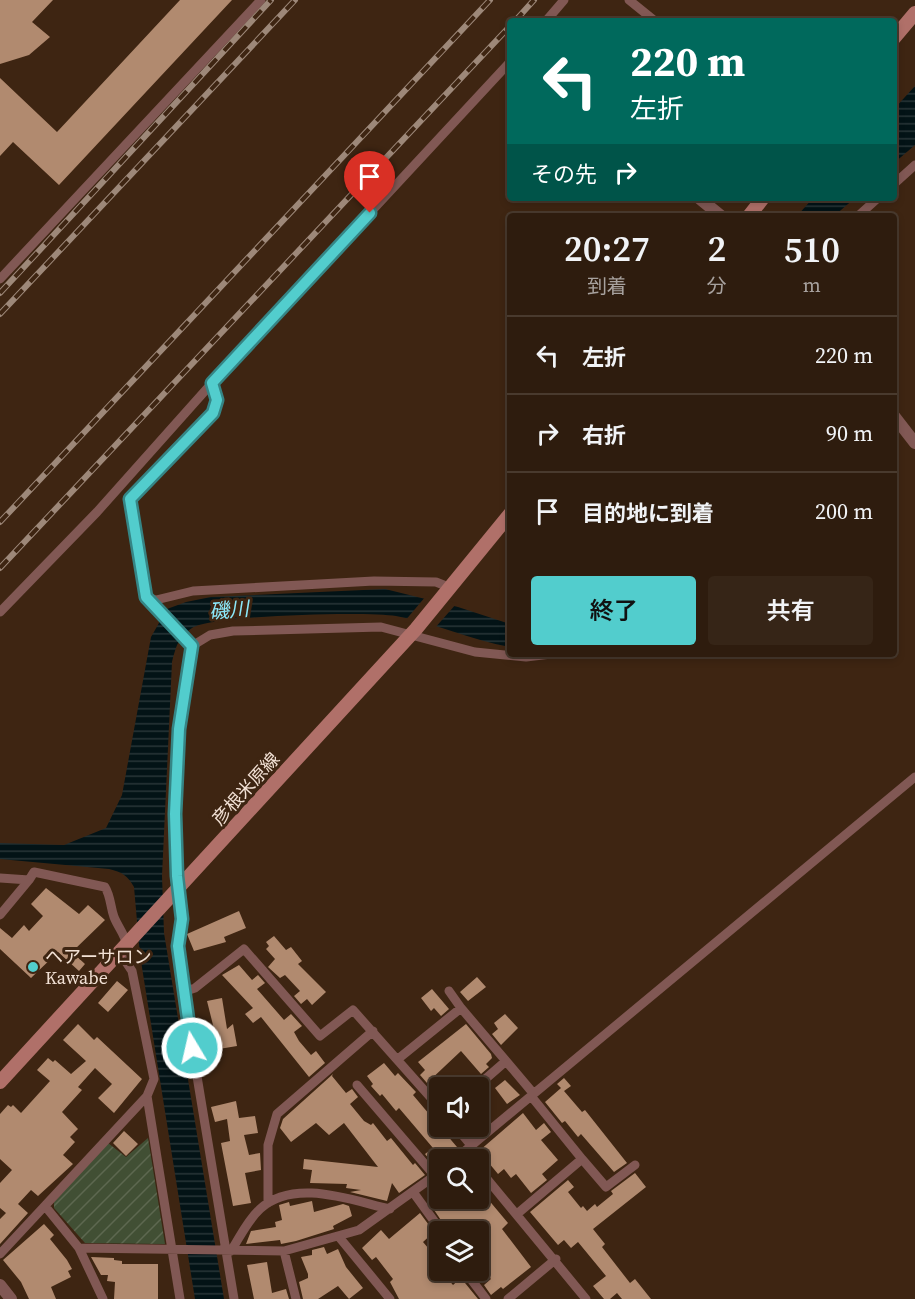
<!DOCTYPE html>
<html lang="ja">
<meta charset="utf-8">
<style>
:root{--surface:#2e1c0e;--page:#362517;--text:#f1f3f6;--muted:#a7a19e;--line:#493a2e;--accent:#52cdcd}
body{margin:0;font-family:"Source Serif 4","Noto Sans JP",serif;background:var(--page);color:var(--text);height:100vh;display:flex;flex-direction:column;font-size:22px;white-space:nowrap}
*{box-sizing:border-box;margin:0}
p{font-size:20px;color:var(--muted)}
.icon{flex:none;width:33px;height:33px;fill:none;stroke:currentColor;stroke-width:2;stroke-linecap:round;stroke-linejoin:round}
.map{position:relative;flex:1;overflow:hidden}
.panel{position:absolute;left:507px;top:213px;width:390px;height:444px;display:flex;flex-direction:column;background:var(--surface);border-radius:6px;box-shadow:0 3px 9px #0003,0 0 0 2px var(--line)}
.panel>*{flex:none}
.hud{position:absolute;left:507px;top:18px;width:390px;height:183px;border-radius:6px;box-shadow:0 3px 9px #0003,0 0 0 2px var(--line);background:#00695c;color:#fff;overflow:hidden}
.fabs{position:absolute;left:429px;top:1077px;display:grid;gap:12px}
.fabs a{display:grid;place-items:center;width:60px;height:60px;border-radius:6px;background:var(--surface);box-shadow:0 3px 9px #0003,0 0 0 2px var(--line);font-size:30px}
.pin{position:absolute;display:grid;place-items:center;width:51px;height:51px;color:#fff;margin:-62px -26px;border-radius:50% 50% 50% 0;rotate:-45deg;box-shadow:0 0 6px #0007}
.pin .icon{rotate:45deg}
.me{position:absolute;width:66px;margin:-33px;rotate:351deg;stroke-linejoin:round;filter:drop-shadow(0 0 4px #0008)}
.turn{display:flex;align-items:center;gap:21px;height:126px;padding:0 24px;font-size:27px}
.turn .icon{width:78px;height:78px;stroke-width:2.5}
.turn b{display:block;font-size:42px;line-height:51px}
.then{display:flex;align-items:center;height:57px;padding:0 24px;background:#0003;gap:12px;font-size:22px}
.eta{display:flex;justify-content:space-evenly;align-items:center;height:102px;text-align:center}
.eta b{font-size:36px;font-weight:600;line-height:42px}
.button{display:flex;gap:12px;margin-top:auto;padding:12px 24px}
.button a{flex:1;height:69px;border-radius:6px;background:var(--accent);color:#111;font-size:24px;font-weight:600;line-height:69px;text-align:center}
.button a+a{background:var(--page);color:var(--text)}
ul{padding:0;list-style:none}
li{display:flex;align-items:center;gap:18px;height:78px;padding:0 24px;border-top:2px solid var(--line)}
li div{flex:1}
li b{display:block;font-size:22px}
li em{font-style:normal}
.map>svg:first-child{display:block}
.garden{fill:url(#garden-furrows)}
.water{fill:url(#water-rules)}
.pier{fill:#3e2512}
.building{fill:#b18a6f}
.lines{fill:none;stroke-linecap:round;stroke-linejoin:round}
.minor{stroke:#815854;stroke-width:9}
.tertiary{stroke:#815854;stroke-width:12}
.secondary{stroke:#b07069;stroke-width:14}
.rail-casing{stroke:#9d8879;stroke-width:6}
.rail{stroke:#3e2512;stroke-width:4;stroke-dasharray:11;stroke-linecap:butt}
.route-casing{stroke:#358585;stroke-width:15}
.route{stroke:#52cdcd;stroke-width:10}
.poi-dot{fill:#52cdcd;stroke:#3e2512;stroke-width:2}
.labels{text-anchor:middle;stroke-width:6;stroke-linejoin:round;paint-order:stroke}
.street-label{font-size:18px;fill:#f2e1d5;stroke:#3e2512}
.poi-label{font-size:18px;fill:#f2e1d5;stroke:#3e2512;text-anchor:start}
.water-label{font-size:20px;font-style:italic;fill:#8ce9fa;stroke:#3e2512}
</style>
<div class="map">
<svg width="915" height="1299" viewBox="0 0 915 1299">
<defs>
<pattern id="garden-furrows" width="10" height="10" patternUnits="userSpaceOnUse" patternTransform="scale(1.5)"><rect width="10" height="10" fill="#414f34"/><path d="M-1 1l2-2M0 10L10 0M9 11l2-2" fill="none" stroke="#5d6850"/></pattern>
<pattern id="water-rules" width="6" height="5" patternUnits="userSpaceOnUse" patternTransform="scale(1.5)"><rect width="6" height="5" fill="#031316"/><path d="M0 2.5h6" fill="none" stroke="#283537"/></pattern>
</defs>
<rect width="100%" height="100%" fill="#3e2512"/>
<path class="garden" d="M148 1138 165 1244 85 1243 54 1208V1202L108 1143 126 1157Z"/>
<path class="water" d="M915 86V145L894 163V109Z
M813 198H855L834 216H797Z
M385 589 458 607 510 624V647C471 640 435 623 396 616 367 611 214 615 192 628 178 637 176 647 172 662L162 876 164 933 224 1299H195L140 955 134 887C128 876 122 872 109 869L0 859V843L64 845 106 828 122 795 151 637 167 609 186 602 211 597Z"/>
<path class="pier" d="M426 596 457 603 434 629 404 622Z"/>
<path class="building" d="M0 0H53L32 22 50 37 29 55 0 64Z
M180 0H232L59 185 13 142 0 156V78L57 132Z
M46 888 79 914 88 905 105 920 72 952 85 964 79 971 58 952 31 978 0 949V928L12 938 24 925 29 931 43 916 31 904Z
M239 911 246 928 224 937 226 942 194 951 187 934Z
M274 936 286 950 291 947 302 961 298 964 326 992 312 1005 307 999 301 1004 294 996 300 991 285 975 280 978 268 967 275 959 266 949 269 946 266 942Z
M239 965 252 980 258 975 265 983 257 989 284 1020 291 1014 302 1026 294 1032 299 1041 311 1055 316 1051 325 1063 309 1077 261 1017 253 1023 245 1014 253 1008 222 975Z
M477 977 486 987 468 1001 460 992Z
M117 981 128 990 108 1012 98 1003Z
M432 989 449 1009 441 1016 434 1008 431 1011 421 998Z
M222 998 227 1029 233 1024 237 1046 219 1049 207 1001Z
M505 1014 518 1028 501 1045 492 1034 498 1029 494 1023Z
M78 1024 94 1040 97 1037 142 1079 114 1113 98 1098 112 1084 95 1068 78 1087 82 1090 62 1112 78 1129 70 1137 75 1142 63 1155 73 1164 38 1196 31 1190 18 1204 28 1213 0 1244V1219L6 1213 0 1208V1183L12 1170 0 1159V1114L8 1105 11 1107 13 1105 21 1113 50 1081 37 1070 48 1058 53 1062 55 1060 71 1074 86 1061 63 1040Z
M466 1024 491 1054 492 1058 486 1064 489 1067 481 1074 461 1051 427 1083 420 1075 425 1070 418 1062Z
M384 1063 395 1076 398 1073 416 1092 413 1095 457 1147 435 1166 425 1154 433 1148 399 1108 396 1111 382 1094 380 1096 371 1086 373 1084 367 1076Z
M333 1074 332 1076 346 1093 352 1089 358 1097 350 1104 364 1121 371 1125 373 1123 387 1141 391 1138 413 1165 415 1163 425 1175 399 1193 392 1183 387 1201 350 1192 361 1190 346 1188 347 1184 310 1183 312 1170 303 1169 304 1159 378 1167 344 1123 329 1135 316 1123 291 1142 280 1128 283 1119Z
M564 1078 571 1086 564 1091 582 1112 585 1110 627 1163 614 1172 581 1134 578 1137 565 1121 562 1123 545 1102 561 1088 557 1084Z
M505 1080 520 1095 507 1104 495 1088Z
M236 1101 239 1118 255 1116 258 1133 244 1135 249 1155 260 1153 261 1170 245 1173 251 1203 233 1206 221 1143 230 1141 227 1119 215 1122 211 1107Z
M478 1109 489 1122 476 1133 470 1126H478Z
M523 1113 536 1130 544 1123 551 1132 541 1140 558 1160 542 1174 547 1180 531 1193 516 1174 511 1178 504 1169 498 1174 479 1151Z
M124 1131 138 1144 126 1156 113 1143Z
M635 1173 646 1187 593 1229 605 1244 602 1247 630 1283 635 1279 651 1299H622L617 1293 610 1299H604L593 1286 606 1276 578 1242 571 1248 564 1240 558 1245 530 1212 568 1180 574 1187 568 1192 581 1208 583 1206 587 1211 595 1204 597 1207 613 1194 611 1191Z
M437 1182 440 1198H477L481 1203 487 1198 508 1223 502 1229 531 1267 503 1289 501 1287 491 1295 484 1285 491 1279 478 1264V1232H449L430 1204 435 1200 427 1190Z
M312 1201 314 1212 343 1204 349 1206 352 1216 333 1226 334 1229 296 1241 281 1244 280 1240 246 1244 251 1231 276 1227 275 1222 282 1220 279 1205 289 1202 290 1206Z
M420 1213 434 1232 423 1242 434 1255 430 1258 453 1285 461 1278 478 1299H399L390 1282 393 1279 376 1257 372 1260 362 1248 381 1230 389 1239Z
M44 1224 54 1235 50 1239 67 1260 72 1269 68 1271 71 1277 51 1287 56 1299H29L21 1282 3 1260Z
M324 1247 327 1254 338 1249 346 1267 363 1288 349 1299 338 1286 318 1299H303L299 1282 308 1278V1274L301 1257 312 1255V1250Z
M91 1257 114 1258V1260L122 1261V1264H158V1299H114L115 1282 107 1281 108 1275H101Z
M267 1262 272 1293 286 1289 289 1299H254L247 1265Z"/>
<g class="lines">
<path class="minor" d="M629 0 655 21
M546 21 564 0
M894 184 915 165
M858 216 878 198
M0 279 261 0
M212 383 217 400 213 413 130 499 146 597 192 646 179 729 175 814 177 876 182 919 178 946 183 992 234 1299
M146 597 156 600 193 591 374 581 436 582 451 588
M0 612 97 512 212 383 510 62
M192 646 210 635 233 631 381 627 475 652 526 657 551 654
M0 878 29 880 34 872 105 887C111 897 110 906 114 917 118 927 124 933 127 945
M0 915 29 880
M120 953 132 971 154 1079 147 1096 180 1299
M449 991 461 1008
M183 992 195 988 244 949 320 1036 353 1010 440 1108
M398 1059 461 1008 506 1061
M357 1085 435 1176
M475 1088 506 1061 533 1093
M455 1126 471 1145
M582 1159 606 1187 635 1165
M454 1160 915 777
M478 1168 586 1299
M413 1192 442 1232
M268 1203V1145L277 1114 373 1031
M45 1206 79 1248 103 1299
M517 1214 582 1159 531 1096
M339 1237 390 1299
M79 1248 284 1251 359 1230 440 1172
M231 1251C240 1237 247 1221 260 1209 294 1178 350 1200 390 1209
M284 1251 296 1299
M0 1254 147 1096
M464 1270 486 1299
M508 1299 556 1259"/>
<path class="tertiary" d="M699 198 721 216
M894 416 915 443
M0 1285 11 1299"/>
<path class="secondary" d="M894 38 915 13
M749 216 763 198
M0 1082 416 629 510 514"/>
<g class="rail-casing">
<path id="rail" d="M515 21 534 0
M0 293 271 0
M0 314 295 0
M0 522 490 0
M0 568 510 26"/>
</g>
<use href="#rail" class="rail"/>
</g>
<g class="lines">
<g class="route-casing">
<path id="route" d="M192 1048 178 946 182 919 177 876 175 814 179 729 192 646 146 597 130 499 213 413 217 400 212 383 370 213"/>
</g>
<use href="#route" class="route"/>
</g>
<circle class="poi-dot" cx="33" cy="967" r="6"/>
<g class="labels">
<g class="street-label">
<text transform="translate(246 789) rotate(-48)" y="6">彦根米原線</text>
</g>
<g class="poi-label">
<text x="45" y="963">ヘアーサロン<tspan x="45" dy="21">Kawabe</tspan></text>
</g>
<g class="water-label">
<text transform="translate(229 610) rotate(-5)" y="7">磯川</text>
</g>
</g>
</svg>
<div class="fabs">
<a><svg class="icon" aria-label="sound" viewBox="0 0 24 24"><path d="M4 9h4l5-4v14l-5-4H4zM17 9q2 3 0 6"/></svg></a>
<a><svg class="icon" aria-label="search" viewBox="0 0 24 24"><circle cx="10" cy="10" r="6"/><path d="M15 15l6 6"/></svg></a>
<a><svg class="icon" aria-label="layers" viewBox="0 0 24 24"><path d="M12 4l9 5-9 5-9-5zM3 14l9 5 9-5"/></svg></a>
</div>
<div class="pin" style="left:370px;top:213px;background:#d93025"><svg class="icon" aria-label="arrive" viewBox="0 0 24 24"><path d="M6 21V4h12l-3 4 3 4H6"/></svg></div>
<svg class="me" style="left:192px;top:1048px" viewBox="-20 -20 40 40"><circle r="17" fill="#52cdcd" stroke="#fff" stroke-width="3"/><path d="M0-11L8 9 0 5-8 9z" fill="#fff"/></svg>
<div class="hud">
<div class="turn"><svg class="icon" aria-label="left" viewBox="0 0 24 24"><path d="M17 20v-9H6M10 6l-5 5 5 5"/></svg><div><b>220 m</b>左折</div></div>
<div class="then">その先<svg class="icon" aria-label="right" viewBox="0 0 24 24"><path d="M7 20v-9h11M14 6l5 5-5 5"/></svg></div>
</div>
<section class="panel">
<div class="eta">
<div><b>20:27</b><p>到着</p></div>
<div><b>2</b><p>分</p></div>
<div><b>510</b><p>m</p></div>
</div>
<ul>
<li><svg class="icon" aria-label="left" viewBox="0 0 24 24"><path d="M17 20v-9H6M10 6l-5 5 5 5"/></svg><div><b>左折</b></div><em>220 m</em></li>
<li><svg class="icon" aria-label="right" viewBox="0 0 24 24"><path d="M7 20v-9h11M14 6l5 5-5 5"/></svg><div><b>右折</b></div><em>90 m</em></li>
<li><svg class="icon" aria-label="arrive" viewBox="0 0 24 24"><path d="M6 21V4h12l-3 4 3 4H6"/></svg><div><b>目的地に到着</b></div><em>200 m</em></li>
</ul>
<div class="button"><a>終了</a><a>共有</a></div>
</section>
</div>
